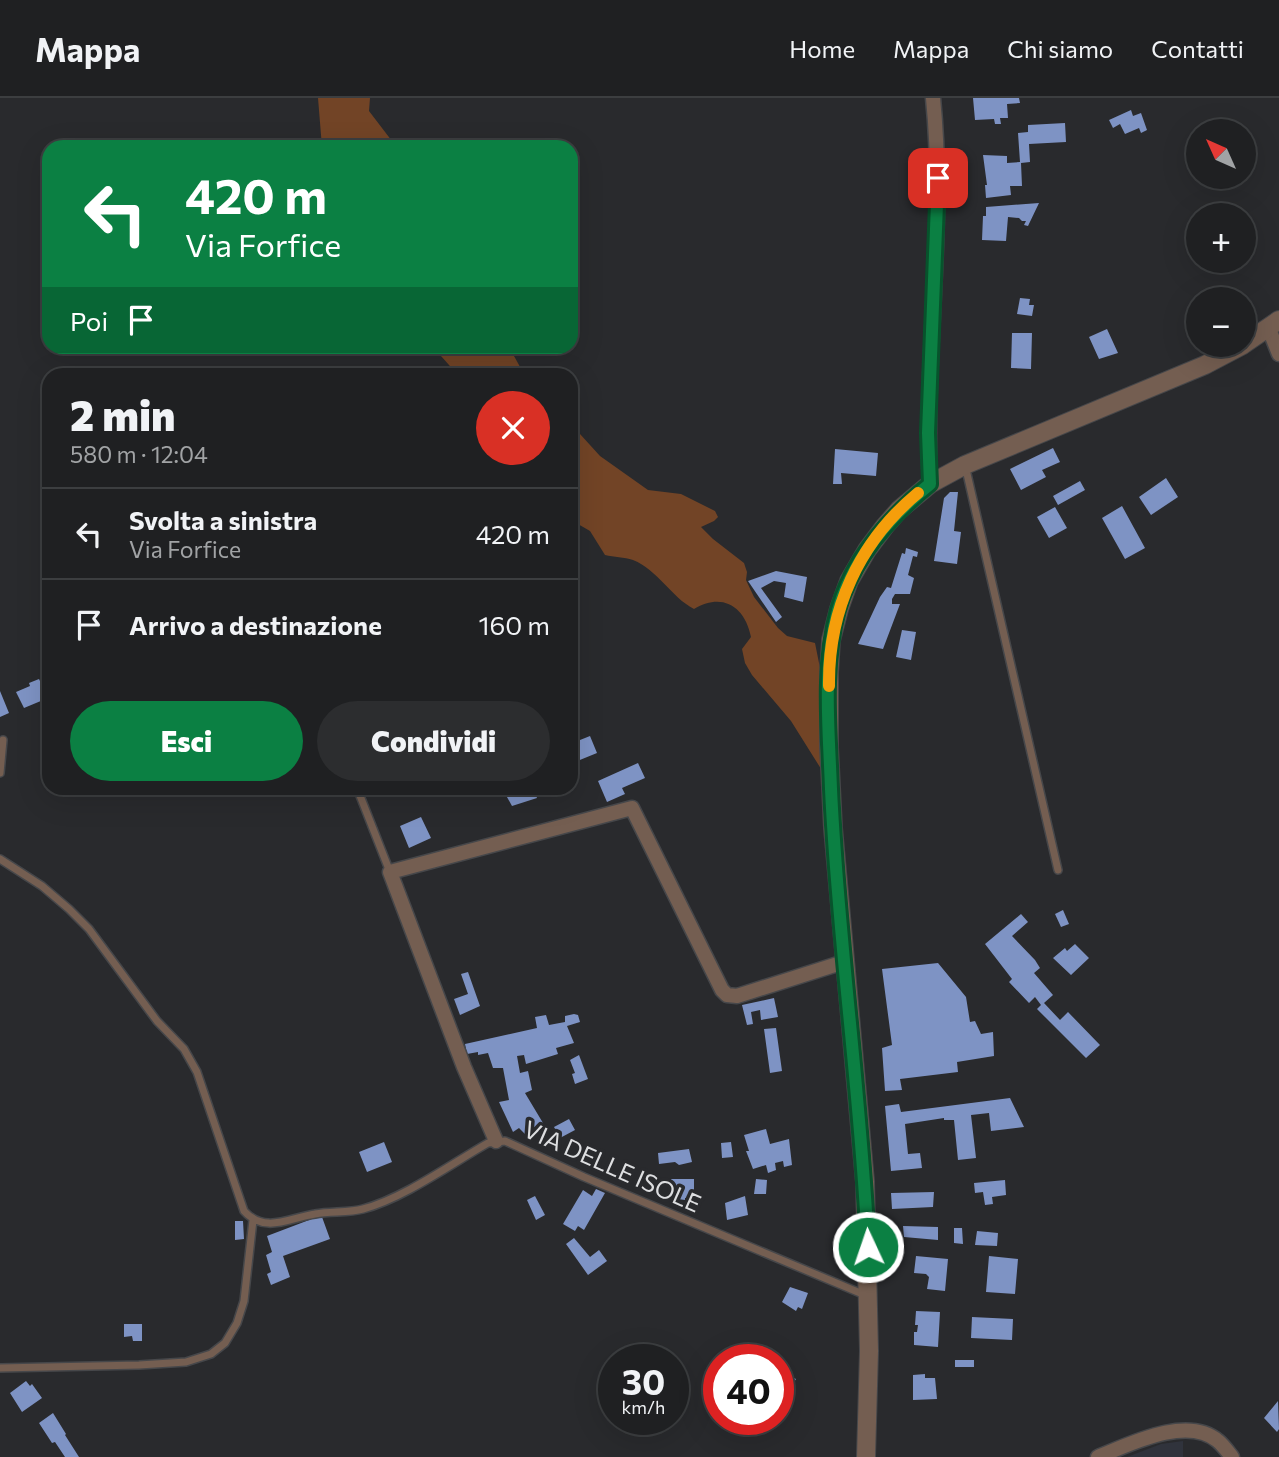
<!DOCTYPE html>
<html lang="it">
<meta charset="utf-8">
<style>
:root{--surface:#1f2022;--page:#2c2d2f;--text:#f1f3f6;--muted:#a1a3a5;--line:#3c3e40;--accent:#0b8043}
body{margin:0;font-family:Commissioner,sans-serif;background:var(--page);color:var(--text);height:100vh;display:flex;flex-direction:column;font-size:26px;white-space:nowrap}
*{box-sizing:border-box;margin:0}
p{font-size:23px;color:var(--muted)}
.icon{flex:none;width:38px;height:38px;fill:none;stroke:currentColor;stroke-width:2;stroke-linecap:round;stroke-linejoin:round}
.map{position:relative;flex:1;overflow:hidden}
.panel{position:absolute;left:42px;top:270px;width:536px;height:427px;display:flex;flex-direction:column;background:var(--surface);border-radius:21px;box-shadow:0 7px 28px #0002,0 0 0 2px var(--line)}
.panel>*{flex:none}
.hud{position:absolute;left:42px;top:42px;width:536px;height:214px;border-radius:21px;box-shadow:0 7px 28px #0002,0 0 0 2px var(--line);background:#0b8043;color:#fff;overflow:hidden}
.needle{width:46px;rotate:315deg}
.buttons{position:absolute;left:1186px;top:21px;display:grid;gap:14px}
.buttons a{display:grid;place-items:center;width:70px;height:70px;border-radius:50%;background:var(--surface);box-shadow:0 7px 28px #0002,0 0 0 2px var(--line);font-size:35px}
.speed{position:absolute;left:598px;top:1246px;display:flex;gap:14px;font-size:35px;font-weight:700;text-align:center}
.speed>*{display:grid;place-content:center;width:91px;height:91px;border-radius:50%;background:var(--surface);box-shadow:0 7px 28px #0002,0 0 0 2px var(--line);line-height:1}
.speed small{font-size:18px;font-weight:400}
.speed .limit{border:10px solid #d22;background:#fff;color:#111}
.pin{position:absolute;display:grid;place-items:center;width:60px;height:60px;color:#fff;margin:-30px;border-radius:14px;box-shadow:0 4px 10px #0006}
.me{position:absolute;width:77px;margin:-38px;rotate:357deg;stroke-linejoin:round;filter:drop-shadow(0 0 5px #0008)}
.turn{display:flex;align-items:center;gap:24px;height:147px;padding:0 28px;font-size:32px}
.turn .icon{width:91px;height:91px;stroke-width:2.5}
.turn b{display:block;font-size:49px;line-height:60px}
.then{display:flex;align-items:center;height:66px;padding:0 28px;background:#0003;gap:14px;font-size:26px}
.round{display:grid;place-items:center;flex:none;width:74px;height:74px;border-radius:37px;background:var(--page)}
.head{display:flex;align-items:center;justify-content:space-between;height:119px;padding:0 28px}
h1{font-size:42px;font-weight:800;line-height:52px}
.cta{display:flex;gap:14px;margin-top:auto;padding:14px 28px}
.cta a{flex:1;height:80px;border-radius:42px;background:var(--accent);color:#fff;font-size:28px;font-weight:800;line-height:80px;text-align:center}
.cta a+a{background:var(--page);color:var(--text)}
ul{padding:0;list-style:none}
li{display:flex;align-items:center;gap:21px;height:91px;padding:0 28px;border-top:2px solid var(--line)}
li div{flex:1}
li b{display:block;font-size:26px}
li em{font-style:normal}
header{display:flex;align-items:center;gap:42px;box-sizing:border-box;height:98px;padding:0 35px;background:var(--surface);border-bottom:2px solid var(--line)}
header strong{font-size:33px}
nav{display:flex;gap:38px;margin-inline-start:auto;font-size:24px}
.map>svg:first-child{display:block}
.built{fill:#30333c}
.forest{fill:#724426}
.building{fill:#7e93c4}
.lines{fill:none;stroke-linecap:round;stroke-linejoin:round}
.service-casing{stroke:#46474a;stroke-width:10}
.minor-casing{stroke:#46474a;stroke-width:17}
.tertiary-casing{stroke:#46474a;stroke-width:20}
.service{stroke:#745e51;stroke-width:7}
.minor{stroke:#745e51;stroke-width:14}
.tertiary{stroke:#745e51;stroke-width:18}
.route-casing{stroke:#07532c;stroke-width:18}
.route{stroke:#0b8043;stroke-width:12}
.slow{stroke:#f59e0b;stroke-width:12}
.labels{text-anchor:middle;stroke-width:7;stroke-linejoin:round;paint-order:stroke}
.street-label{font-size:24px;fill:#dddee0;stroke:#292a2d}
</style>
<header>
<strong>Mappa</strong>
<nav><a>Home</a><a>Mappa</a><a>Chi siamo</a><a>Contatti</a></nav>
</header>
<div class="map">
<svg width="1279" height="1359" viewBox="0 0 1279 1359">
<rect width="100%" height="100%" fill="#292a2d"/>
<path class="built" d="M1183 1343V1359H1127L1161 1346Z"/>
<path class="forest" d="M318 0H370L369 13 395 47 394 49H322Z
M433 249H509L524 276H457Z
M570 325 600 358 648 392 681 396 715 413 718 419 714 423 701 429 713 441 744 465 747 474 746 482 754 499 778 530 787 538 815 545 821 575 823 674 791 623 752 577 745 565 742 551 751 539C745 508 722 494 694 511 671 499 658 472 633 462 624 459 614 459 605 457L590 433 571 422Z"/>
<path class="building" d="M973 0H1019L1020 5 1007 6 1008 20H1000L1001 26H995L994 21 975 22Z
M1131 12 1133 18 1141 15 1147 32 1141 35 1139 30 1125 36 1120 26 1113 30 1109 22Z
M1065 25 1066 44 1029 46 1030 64 1021 65 1022 88H1010L1011 97 986 100 985 87H987L983 57 1007 58V65L1020 64 1018 35 1028 34V27Z
M1199 46V75L1192 76 1189 47Z
M1039 105 1028 128 1024 127 1026 123H1022L1019 120 1008 119 1006 143 982 142 983 118H986V109Z
M1020 200 1030 201 1029 207H1034L1032 218 1017 216Z
M1107 231 1118 255 1099 261 1089 239Z
M1012 235H1032L1031 271 1011 270Z
M1053 350 1060 364 1042 372 1046 379 1021 392 1010 371Z
M835 351 878 355 876 378 841 375 842 386H833Z
M1166 380 1178 399 1151 417 1139 399Z
M1080 383 1085 392 1058 407 1053 398Z
M950 394H958L954 433 961 434 957 466 934 463 944 400Z
M1122 408 1145 450 1125 461 1102 420Z
M1055 409 1067 430 1049 440 1037 419Z
M906 450 918 454 917 459 913 458 908 477 914 480 910 496H895L892 501V506H900L883 551 858 546 880 499 887 489 891 490 902 455 905 456Z
M776 473 807 479 803 504 784 499 786 485 774 483 761 490 782 519 776 524 748 483Z
M902 532 916 534 911 562 896 559Z
M39 581 48 600 24 610 16 594 30 588 29 585Z
M0 593 9 615 0 619Z
M590 638 597 655 570 666V646Z
M638 665 645 680 622 690 625 696 607 704 598 683Z
M502 690H533L537 700 512 708Z
M421 719 431 740 409 750 400 728Z
M1063 812 1069 826 1061 829 1055 816Z
M1021 816 1028 824 1012 838 1035 862 1040 870 1034 875 1053 897 1044 905 1060 922 1068 914 1100 947 1086 960 1037 911 1041 907 1035 899 1029 905 1009 884 1012 881 985 846Z
M1075 846 1089 860 1071 877 1053 860 1065 850 1067 853Z
M938 865 966 899 970 924 975 923 981 936 993 934 994 958 957 964 958 974 900 981 902 992 885 993 882 950 892 947 882 871Z
M468 874 480 908 460 917 454 901 468 896 461 876Z
M774 900 778 919 761 922 760 912 751 914 753 926 747 927 742 907Z
M574 916 578 917 580 924 567 928 574 945 556 950 558 956 526 966 524 957 517 958 520 975 528 973 532 992 525 995 543 1025 525 1036 519 1030 513 1034 499 1004 509 1002 503 970H493L488 955 478 957V954L467 956 465 946 537 930 535 919 546 917 549 927 565 924V918Z
M776 930 782 973 770 975 764 931Z
M579 957 588 981 575 986 572 976 575 975 570 962Z
M1010 1000 1024 1029 991 1033 989 1015 971 1017 976 1060 958 1062 954 1022H944V1020L905 1026 908 1056 920 1055 922 1070 891 1073 885 1008 899 1006 901 1014Z
M569 1021 575 1032 560 1040 554 1029Z
M766 1031 770 1046 789 1041 792 1067 784 1069 783 1063 775 1065 776 1072 768 1075 766 1067 753 1071 746 1053H749L744 1037Z
M384 1044 392 1064 367 1074 359 1054Z
M731 1044 733 1059 722 1060 721 1045Z
M689 1051 692 1064 679 1067 675 1064 659 1066 658 1055Z
M671 1081H694V1100H685V1102L671 1100Z
M756 1081 767 1082 766 1096H754Z
M1005 1082 1006 1097 992 1099 993 1106 985 1107 983 1094 975 1095 974 1085Z
M596 1091 605 1095 584 1132 578 1128 575 1133 563 1126 583 1092 592 1098Z
M934 1094 933 1109 892 1111 891 1095Z
M535 1098 545 1117 536 1122 527 1102Z
M745 1098 748 1117 727 1122 725 1105Z
M317 1119H322L330 1141 283 1158 290 1179 271 1187 267 1176 271 1174 266 1157 272 1154 267 1138Z
M235 1123H243L244 1141 235 1142Z
M903 1128 938 1129V1142L904 1139Z
M954 1130H962L963 1146 954 1145Z
M977 1133 998 1135 997 1148 975 1147Z
M574 1140 590 1159 599 1152 607 1163 588 1177 566 1146Z
M916 1158 948 1161 945 1193 927 1191 929 1179 926 1176 914 1175Z
M989 1158 1018 1161 1015 1196 986 1194Z
M790 1189 808 1195 802 1211 798 1209 796 1213 782 1204Z
M916 1213 940 1214 938 1249 914 1247V1234H917L918 1227H915Z
M972 1219 1013 1221 1012 1242 971 1240Z
M124 1226H142V1243H133L132 1238 124 1239Z
M741 1246 759 1257 756 1262H731Z
M955 1262H974V1269H955Z
M782 1274 796 1281 791 1289 794 1291 786 1300 790 1303 785 1311 779 1307V1276Z
M925 1276V1280H935L937 1301 913 1302V1277Z
M26 1283 30 1288 32 1286 42 1300 22 1314 10 1295Z
M1278 1303 1279 1331 1277 1334 1264 1320Z
M53 1315 66 1336 65 1337 79 1359H65L55 1344 52 1345 39 1325Z"/>
<g class="lines">
<g class="service-casing">
<path id="service" d="M965 367 1058 772
M0 675 3 642
M357 690 390 774
M0 761 42 788 69 811 89 831 157 923 184 951 197 974 244 1113C265 1136 289 1120 315 1116 331 1113 348 1115 363 1111 404 1100 451 1066 488 1045L505 1043 584 1079 865 1197
M0 1270 139 1267 186 1264 211 1256 225 1245 237 1225 244 1203 253 1122"/>
</g>
<g class="minor-casing">
<path id="minor" d="M1269 231 1279 256
M930 386C924 257 946 128 933 0
M496 1043 464 969 390 774 632 710 722 892 727 897 737 898 844 864
M1098 1359C1130 1346 1187 1317 1218 1343 1223 1347 1228 1354 1232 1359"/>
</g>
<g class="tertiary-casing">
<path id="tertiary" d="M1244 246 1279 222
M866 1359 869 1253 865 1084 833 730 829 649V575L831 542 839 511 849 483 867 452 885 428 899 412 930 386 965 367 1205 267 1243 247"/>
</g>
<use href="#service" class="service"/>
<use href="#minor" class="minor"/>
<use href="#tertiary" class="tertiary"/>
</g>
<g class="lines">
<g class="route-casing">
<path id="route" d="M868 1149C861 996 838 844 831 691 829 633 822 569 838 512 853 460 889 419 930 386L928 335 938 80"/>
</g>
<use href="#route" class="route"/>
<path class="slow" d="M829 588C828 512 859 444 918 395"/>
</g>
<g class="labels">
<g class="street-label">
<text transform="translate(612 1069) rotate(24)" y="8">VIA DELLE ISOLE</text>
</g>
</g>
</svg>
<div class="buttons">
<a><svg class="needle" viewBox="-14 -14 28 28"><path d="M0-13l5 13h-10z" fill="#e53935"/><path d="M0 13l5-13h-10z" fill="#a1a3a5"/></svg></a>
<a>+</a>
<a>−</a>
</div>
<div class="speed"><div>30<small>km/h</small></div><div class="limit">40</div></div>
<div class="pin" style="left:938px;top:80px;background:#d93025"><svg class="icon" aria-label="arrive" viewBox="0 0 24 24"><path d="M6 21V4h12l-3 4 3 4H6"/></svg></div>
<svg class="me" style="left:868px;top:1149px" viewBox="-20 -20 40 40"><circle r="17" fill="#0b8043" stroke="#fff" stroke-width="3"/><path d="M0-11L8 9 0 5-8 9z" fill="#fff"/></svg>
<div class="hud">
<div class="turn"><svg class="icon" aria-label="left" viewBox="0 0 24 24"><path d="M17 20v-9H6M10 6l-5 5 5 5"/></svg><div><b>420 m</b>Via Forfice</div></div>
<div class="then">Poi<svg class="icon" aria-label="arrive" viewBox="0 0 24 24"><path d="M6 21V4h12l-3 4 3 4H6"/></svg></div>
</div>
<section class="panel">
<div class="head"><div><h1>2 min</h1><p>580 m · 12:04</p></div><a class="round" style="background:#d93025;color:#fff"><svg class="icon" aria-label="close" viewBox="0 0 24 24"><path d="M6 6l12 12M18 6L6 18"/></svg></a></div>
<ul>
<li><svg class="icon" aria-label="left" viewBox="0 0 24 24"><path d="M17 20v-9H6M10 6l-5 5 5 5"/></svg><div><b>Svolta a sinistra</b><p>Via Forfice</p></div><em>420 m</em></li>
<li><svg class="icon" aria-label="arrive" viewBox="0 0 24 24"><path d="M6 21V4h12l-3 4 3 4H6"/></svg><div><b>Arrivo a destinazione</b></div><em>160 m</em></li>
</ul>
<div class="cta"><a>Esci</a><a>Condividi</a></div>
</section>
</div>
